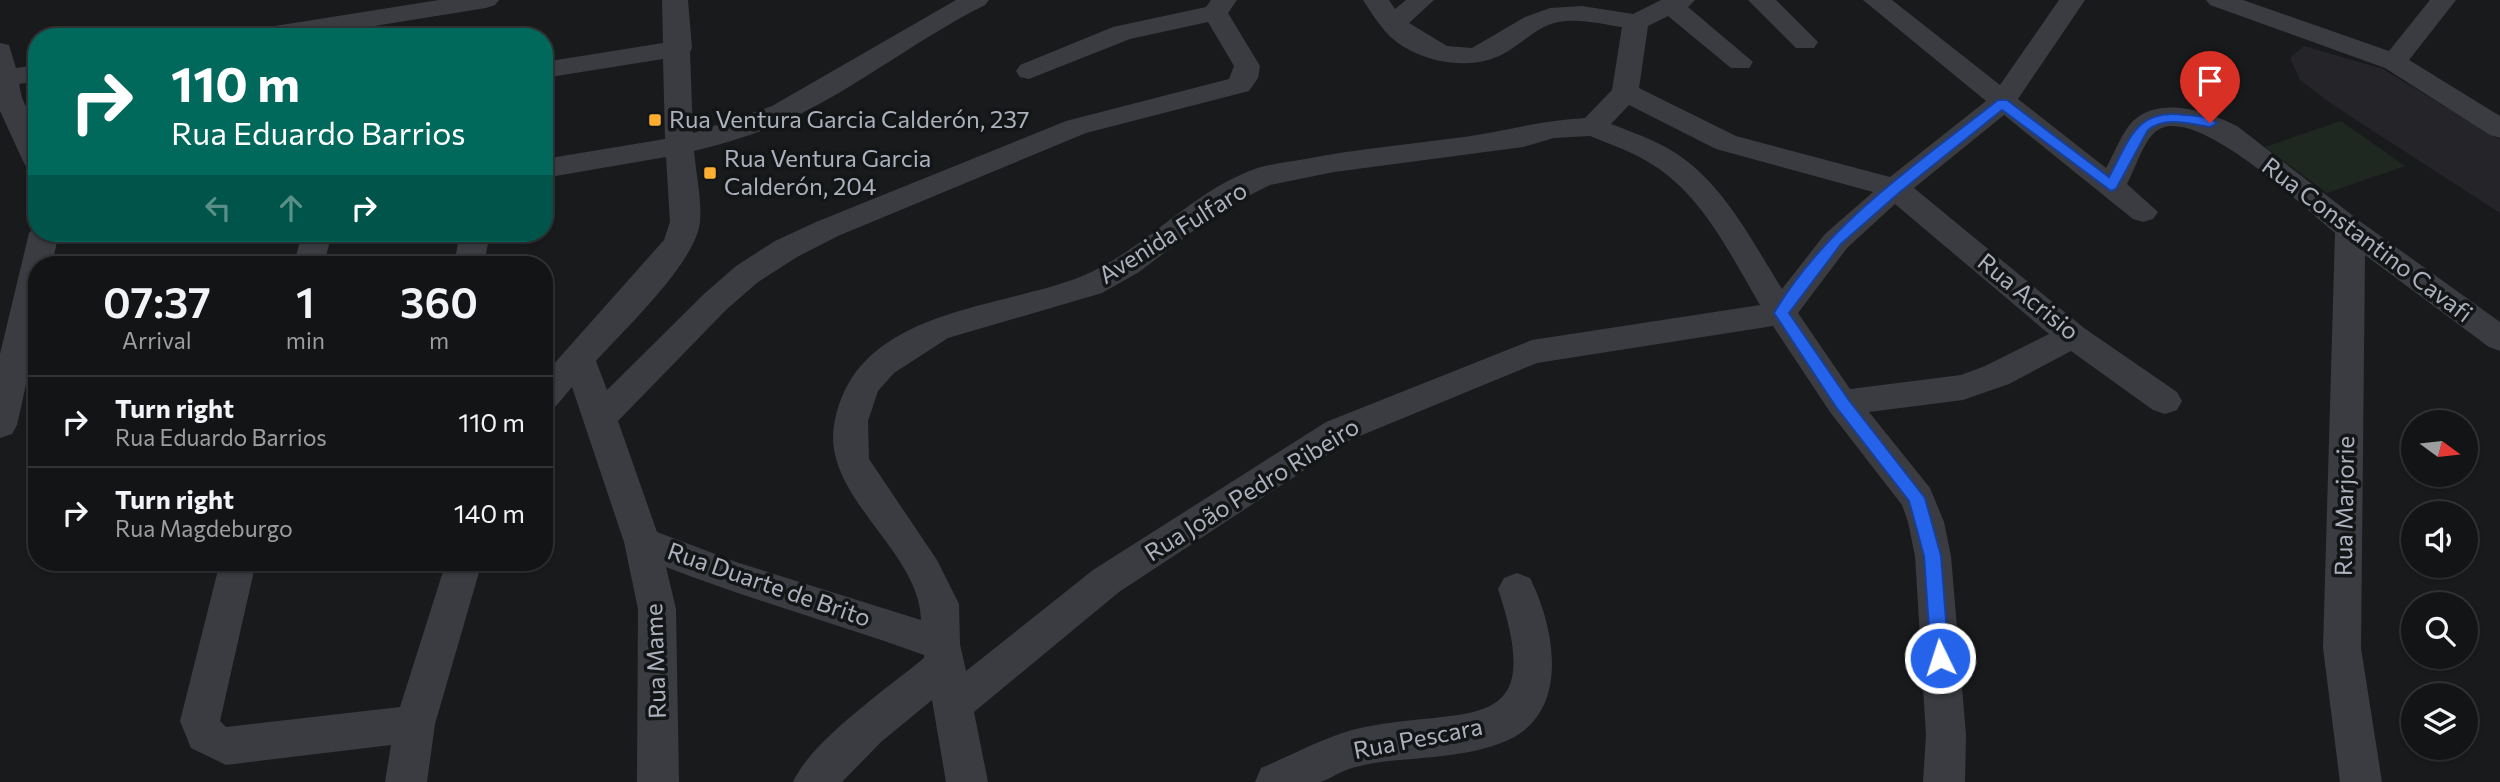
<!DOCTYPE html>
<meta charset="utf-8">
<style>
:root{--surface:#131415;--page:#1c1d1e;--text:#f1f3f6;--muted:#9d9ea0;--line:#323334}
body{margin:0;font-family:Commissioner,sans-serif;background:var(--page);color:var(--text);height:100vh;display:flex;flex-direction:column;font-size:26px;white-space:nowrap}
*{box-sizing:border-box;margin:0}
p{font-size:23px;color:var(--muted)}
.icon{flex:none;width:38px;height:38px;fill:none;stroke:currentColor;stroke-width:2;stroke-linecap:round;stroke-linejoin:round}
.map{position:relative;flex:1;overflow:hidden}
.details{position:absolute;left:28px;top:256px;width:525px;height:315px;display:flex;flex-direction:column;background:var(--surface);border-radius:28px;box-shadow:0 2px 5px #0004,0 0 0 2px var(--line)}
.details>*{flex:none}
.top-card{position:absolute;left:28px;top:28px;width:525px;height:214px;border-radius:28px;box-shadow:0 2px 5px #0004,0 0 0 2px var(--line);background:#00695c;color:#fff;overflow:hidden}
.needle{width:46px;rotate:105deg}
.buttons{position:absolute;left:2401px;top:410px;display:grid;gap:14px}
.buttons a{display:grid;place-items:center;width:77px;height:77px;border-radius:50%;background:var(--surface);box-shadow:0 2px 5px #0004,0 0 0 2px var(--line);font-size:35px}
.pin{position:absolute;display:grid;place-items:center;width:60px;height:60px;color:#fff;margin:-72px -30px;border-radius:50% 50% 50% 0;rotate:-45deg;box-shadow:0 0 7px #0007}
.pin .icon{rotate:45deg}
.me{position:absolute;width:77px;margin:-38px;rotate:356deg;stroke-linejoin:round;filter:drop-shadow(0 0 5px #0008)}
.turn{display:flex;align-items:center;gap:24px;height:147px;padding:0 28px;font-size:32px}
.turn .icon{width:91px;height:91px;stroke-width:2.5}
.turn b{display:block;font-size:49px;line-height:60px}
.lanes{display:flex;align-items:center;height:66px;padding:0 28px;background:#0003;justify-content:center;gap:35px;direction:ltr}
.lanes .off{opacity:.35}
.eta{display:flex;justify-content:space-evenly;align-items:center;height:119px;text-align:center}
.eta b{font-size:42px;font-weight:600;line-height:49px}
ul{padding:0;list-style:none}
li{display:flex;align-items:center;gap:21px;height:91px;padding:0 28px;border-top:2px solid var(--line)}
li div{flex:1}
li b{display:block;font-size:26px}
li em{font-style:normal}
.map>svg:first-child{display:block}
.built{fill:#252529}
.green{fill:#1f2820}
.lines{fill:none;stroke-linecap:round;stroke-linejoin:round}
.minor{fill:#3a3c42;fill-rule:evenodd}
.route{fill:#2563eb;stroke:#184099;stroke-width:2}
.poi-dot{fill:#ffae2f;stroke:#141517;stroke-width:2.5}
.labels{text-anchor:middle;stroke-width:7;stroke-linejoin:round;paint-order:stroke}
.poi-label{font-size:24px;fill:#abb1bd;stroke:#141517;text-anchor:start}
.street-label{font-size:24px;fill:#abb1bd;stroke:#141517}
</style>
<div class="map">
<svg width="2500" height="782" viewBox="0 0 2500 782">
<rect width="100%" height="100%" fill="#191a1c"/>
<path class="built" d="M2304 46 2383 69 2500 140V213L2333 105 2300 80 2290 58Z"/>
<path class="green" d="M2341 121 2405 166 2327 193 2265 147Z"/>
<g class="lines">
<path class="minor" d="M439 0H499L495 5 486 8 306 37H243L247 31 256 29Z
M662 0H688L692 48 690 52 693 133 772 106 956 0H989L985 5C917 39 858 87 790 119 759 133 727 143 694 151 696 174 702 200 700 222 696 262 624 330 596 361L607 390 704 294 736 266 775 241 816 222 1066 121 1229 79 1234 66 1208 22 1130 39 1029 79 1020 77 1016 71 1020 65 1113 27 1206 7 1211 0H1237L1228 13 1260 66 1258 78 1249 91 1086 133 838 236 797 257 758 282 726 310 618 421 657 532 739 563 921 620C920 549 818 495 835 420 858 309 995 310 1080 277 1143 252 1188 194 1252 170 1269 164 1288 162 1305 159 1357 149 1411 144 1464 137 1505 131 1544 120 1585 118L1612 90 1622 27C1602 24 1579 18 1558 22 1537 26 1521 45 1503 54 1466 74 1405 60 1381 26 1375 19 1369 9 1363 0H1389L1395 9 1406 0H1434L1409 23 1447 46 1472 48 1525 17 1550 8 1582 6 1633 14 1661 0H1695L1688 7 1753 62 1749 68H1731L1668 16 1648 26 1639 88 1736 136 1890 177 1986 101 1863 0H1892L2000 85 2059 0H2085L2018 99 2106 168C2114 154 2122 132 2133 121 2160 95 2209 112 2237 126L2361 222 2500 322V351L2489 347 2365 255 2361 648 2382 782H2340L2323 648 2335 233C2305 209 2192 99 2155 132 2143 143 2135 169 2127 184L2158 212 2153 219 2143 222 2133 219 2004 115 1914 188 2084 328 2177 392 2182 401 2177 410 2165 414 2153 410 2071 351 2009 384 1963 400 1869 412 1930 488 1944 522 1951 556 1966 735 1965 782H1923L1926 735 1915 556 1908 522 1902 505 1830 412 1773 326 1537 363 1350 440 1119 592 974 712 988 782H946L932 700 881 742 842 782H793C812 740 888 688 924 658V655C838 624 751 600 666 567L676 609 679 782H637L638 609 624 542 572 387 556 406 544 410V375L664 240 670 222 666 157 544 178V159L665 139 663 59 544 78V62L663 43ZM1629 105 1716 149 1873 192 1825 234 1782 289C1753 243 1726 188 1680 156 1659 141 1634 133 1611 124ZM1590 136C1611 145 1634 152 1653 165 1703 196 1731 256 1760 305L1532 340 1326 422 1093 570 966 671 960 644 959 604 937 560 869 459 868 421 878 391 894 373 948 338 1102 293 1139 272 1222 209 1270 185 1334 172 1523 147 1554 138ZM1895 204 2049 334 1985 366 1961 375 1850 389 1798 313 1847 248Z
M1748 0H1776L1818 42 1814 48H1796Z
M2206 0H2243L2389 51 2430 0H2456L2409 60 2500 116V138L2490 135 2385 68 2210 5Z
M0 43 9 45 16 68 37 65V81L19 84 22 98 37 130V170L27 168 23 161 0 111Z
M37 225V233H59L52 264H37V335L17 425 12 434 0 438V354L29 233Z
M191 233 187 240 171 244 160 241 156 234Z
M302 233H332L324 264H294Z
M460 233H490L484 264H454Z
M220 562H256L220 721 226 727 400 707 446 562H482L435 724 427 782H385L391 745 226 765 191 748 180 721Z
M1517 573 1530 578C1552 622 1569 697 1522 732 1488 757 1421 757 1381 762 1368 764 1356 766 1344 771 1336 774 1328 780 1320 782 1300 782 1275 782 1255 782L1261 768C1295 754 1329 734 1365 727 1470 706 1548 738 1498 589L1504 578Z"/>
</g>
<path class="route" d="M1998 100H2007L2109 177C2129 141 2136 107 2185 115 2196 116 2209 116 2217 123L2210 127C2190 124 2165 116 2148 130L2116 189 2111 191 2002 110 1900 192 1841 244 1789 313 1848 399 1925 498 1941 556 1949 658 1947 664 1940 667 1933 664 1931 658 1924 556 1909 501 1836 407 1774 313C1827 223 1918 163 1998 100Z"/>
<g class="poi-dot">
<rect x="648" y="113" width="14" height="14" rx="3.5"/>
<rect x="703" y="166" width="14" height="14" rx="3.5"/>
</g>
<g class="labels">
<g class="poi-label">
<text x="669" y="128">Rua Ventura Garcia Calderón, 237</text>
<text x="724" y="167">Rua Ventura Garcia<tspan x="724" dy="28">Calderón, 204</tspan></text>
</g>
<g class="street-label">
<text transform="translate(1173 233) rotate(-32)" y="8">Avenida Fulfaro</text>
<text transform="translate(2367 240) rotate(37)" y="8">Rua Constantino Cavafi</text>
<text transform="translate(2028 297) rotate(39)" y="8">Rua Acrisio</text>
<text transform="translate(1252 490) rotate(-32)" y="8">Rua João Pedro Ribeiro</text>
<text transform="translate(2345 506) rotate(-89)" y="8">Rua Marjorie</text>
<text transform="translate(769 585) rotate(19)" y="8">Rua Duarte de Brito</text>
<text transform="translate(656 661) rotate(-92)" y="8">Rua Mame</text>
<text transform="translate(1418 739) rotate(-11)" y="8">Rua Pescara</text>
</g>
</g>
</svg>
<div class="buttons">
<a><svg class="needle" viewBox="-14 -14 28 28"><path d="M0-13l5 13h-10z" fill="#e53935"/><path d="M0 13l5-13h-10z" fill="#9d9ea0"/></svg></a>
<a><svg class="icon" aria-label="sound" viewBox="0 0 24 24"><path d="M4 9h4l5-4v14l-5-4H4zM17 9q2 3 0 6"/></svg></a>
<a><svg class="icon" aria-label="search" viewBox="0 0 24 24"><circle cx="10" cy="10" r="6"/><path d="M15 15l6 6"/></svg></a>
<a><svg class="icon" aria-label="layers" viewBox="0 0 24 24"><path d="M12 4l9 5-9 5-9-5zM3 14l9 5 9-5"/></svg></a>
</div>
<div class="pin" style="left:2210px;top:123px;background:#d93025"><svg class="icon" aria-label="arrive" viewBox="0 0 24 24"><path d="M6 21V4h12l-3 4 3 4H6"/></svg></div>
<svg class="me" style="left:1940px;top:658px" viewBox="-20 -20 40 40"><circle r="17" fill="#2563eb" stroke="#fff" stroke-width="3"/><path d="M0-11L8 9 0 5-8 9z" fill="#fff"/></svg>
<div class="top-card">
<div class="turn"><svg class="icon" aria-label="right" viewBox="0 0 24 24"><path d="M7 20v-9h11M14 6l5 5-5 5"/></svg><div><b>110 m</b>Rua Eduardo Barrios</div></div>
<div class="lanes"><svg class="icon off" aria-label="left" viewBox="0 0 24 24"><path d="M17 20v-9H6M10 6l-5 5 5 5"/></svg><svg class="icon off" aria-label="ahead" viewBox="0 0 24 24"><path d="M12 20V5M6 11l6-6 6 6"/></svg><svg class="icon" aria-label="right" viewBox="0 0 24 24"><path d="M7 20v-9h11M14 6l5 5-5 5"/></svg></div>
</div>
<section class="details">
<div class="eta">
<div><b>07:37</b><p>Arrival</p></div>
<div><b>1</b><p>min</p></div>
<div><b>360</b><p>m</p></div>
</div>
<ul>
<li><svg class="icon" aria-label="right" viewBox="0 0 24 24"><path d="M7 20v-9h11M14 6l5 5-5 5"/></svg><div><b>Turn right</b><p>Rua Eduardo Barrios</p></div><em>110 m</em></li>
<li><svg class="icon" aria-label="right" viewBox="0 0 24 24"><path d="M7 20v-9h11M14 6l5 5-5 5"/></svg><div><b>Turn right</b><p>Rua Magdeburgo</p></div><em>140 m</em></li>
</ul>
</section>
</div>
